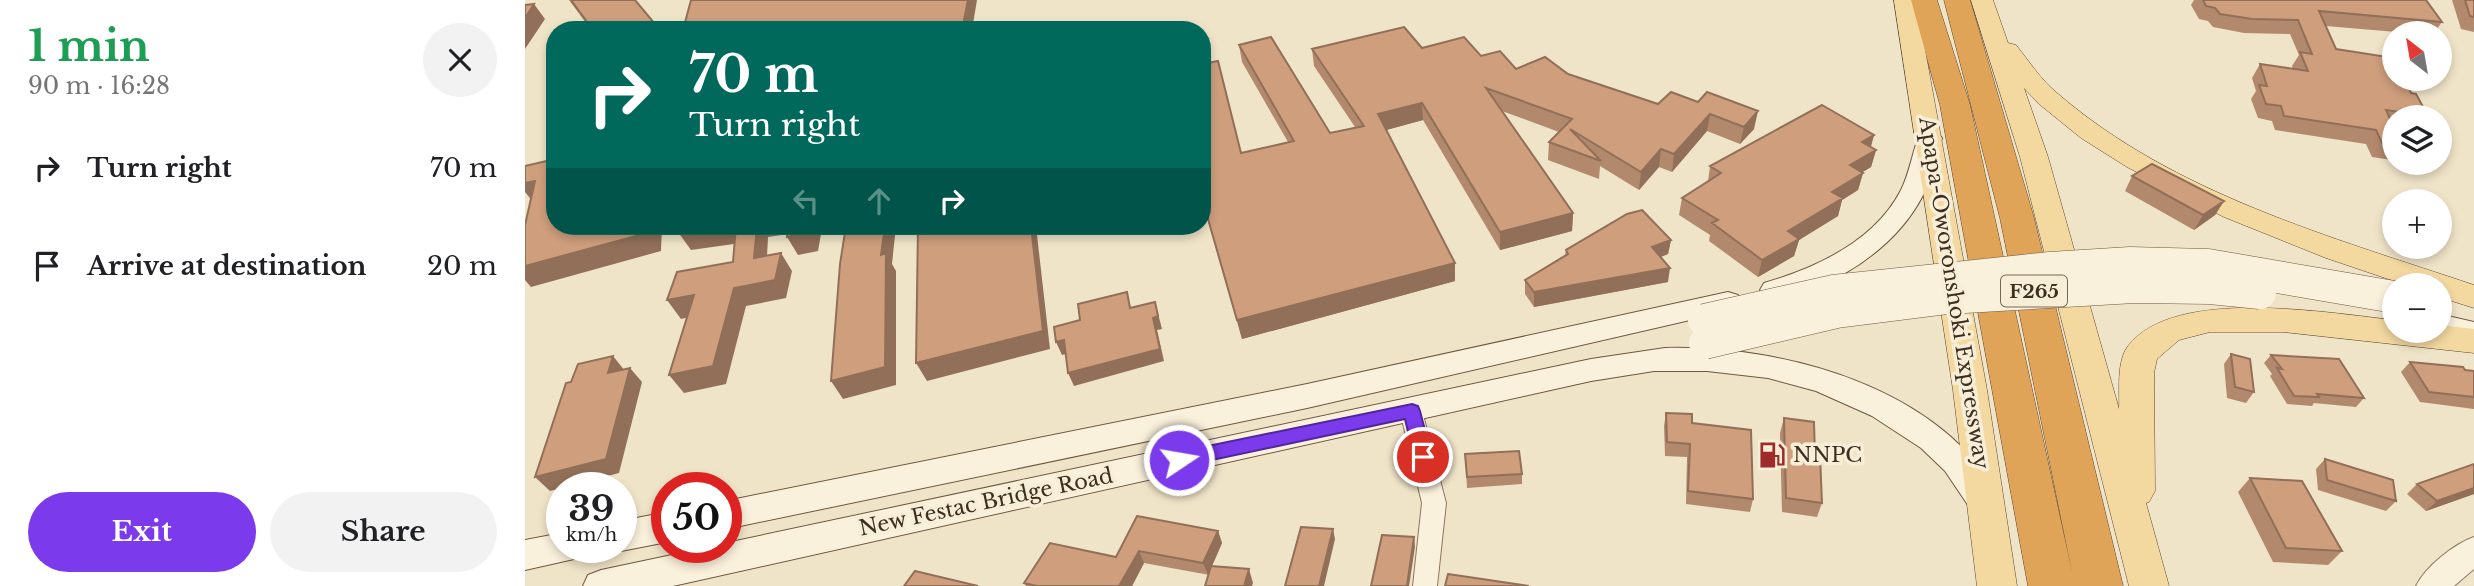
<!DOCTYPE html>
<meta charset="utf-8">
<style>
:root{--surface:#fff;--page:#f2f2f2;--text:#202124;--muted:#757577;--accent:#7c3aed}
body{margin:0;font-family:"Libre Baskerville",serif;background:var(--page);color:var(--text);height:100vh;display:flex;flex-direction:column;font-size:26px;white-space:nowrap}
*{box-sizing:border-box;margin:0}
p{font-size:23px;color:var(--muted)}
.icon{flex:none;width:38px;height:38px;fill:none;stroke:currentColor;stroke-width:2;stroke-linecap:round;stroke-linejoin:round}
.map{position:relative;flex:1;overflow:hidden}
.panel{display:flex;flex-direction:column;background:var(--surface);width:525px}
.panel>*{flex:none}
.guide{position:absolute;left:21px;top:21px;width:665px;height:214px;border-radius:28px;box-shadow:0 4px 10px #0003;background:#00695c;color:#fff;overflow:hidden}
.needle{width:46px;rotate:329deg}
.fabs{position:absolute;left:1857px;top:21px;display:grid;gap:14px}
.fabs a{display:grid;place-items:center;width:70px;height:70px;border-radius:50%;background:var(--surface);box-shadow:0 4px 10px #0003;font-size:35px}
.speed{position:absolute;left:21px;top:472px;display:flex;gap:14px;font-size:35px;font-weight:700;text-align:center}
.speed>*{display:grid;place-content:center;width:91px;height:91px;border-radius:50%;background:var(--surface);box-shadow:0 4px 10px #0003;line-height:1}
.speed small{font-size:18px;font-weight:400}
.speed .limit{border:10px solid #d22;background:#fff;color:#111}
.pin{position:absolute;display:grid;place-items:center;width:60px;height:60px;color:#fff;margin:-30px;border:4px solid #fff;border-radius:50%;box-shadow:0 2px 7px #0007}
.me{position:absolute;width:77px;margin:-38px;rotate:78deg;stroke-linejoin:round;filter:drop-shadow(0 0 5px #0008)}
.turn{display:flex;align-items:center;gap:24px;height:147px;padding:0 28px;font-size:32px}
.turn .icon{width:91px;height:91px;stroke-width:2.5}
.turn b{display:block;font-size:49px;line-height:60px}
.lanes{display:flex;align-items:center;height:66px;padding:0 28px;background:#0003;justify-content:center;gap:35px;direction:ltr}
.lanes .off{opacity:.35}
.round{display:grid;place-items:center;flex:none;width:74px;height:74px;border-radius:37px;background:var(--page)}
.overview{display:flex;align-items:center;justify-content:space-between;height:119px;padding:0 28px}
h1{font-size:42px;font-weight:800;line-height:52px;color:#1e9e55}
.cta{display:flex;gap:14px;margin-top:auto;padding:14px 28px}
.cta a{flex:1;height:80px;border-radius:42px;background:var(--accent);color:#fff;font-size:28px;font-weight:800;line-height:80px;text-align:center}
.cta a+a{background:var(--page);color:var(--text)}
ul{padding:0;list-style:none}
li{display:flex;align-items:center;gap:21px;height:98px;padding:0 28px}
li div{flex:1}
li b{display:block;font-size:26px}
li em{font-style:normal}
main{display:flex;flex:1;min-height:0}
.map>svg:first-child{display:block}
.lines{fill:none;stroke-linecap:round;stroke-linejoin:round}
.minor-casing{stroke:#8d765c;stroke-width:2}
.tertiary-casing{stroke:#8d765c;stroke-width:2}
.secondary-casing{stroke:#6f573f;stroke-width:2}
.primary-casing{stroke:#5b4430;stroke-width:1}
.motorway-casing{stroke:#5b4430;stroke-width:1}
.minor{fill:#faf1dc;fill-rule:evenodd}
.tertiary{fill:#faf1dc;fill-rule:evenodd}
.secondary{fill:#faf1dc;fill-rule:evenodd}
.primary{fill:#f3d9a0;fill-rule:evenodd}
.motorway{fill:#e0a458;fill-rule:evenodd}
.secondary-bridge-casing{stroke:#6f573f;stroke-width:33;stroke-linecap:butt}
.secondary-bridge{stroke:#faf1dc;stroke-width:32}
.wall{fill:#b2896c}
.shaded-wall{fill:#916f58}
.building{fill:#cf9f7d;stroke:#916f58;stroke-width:2}
.route{fill:#7c3aed;stroke:#51269a;stroke-width:2}
.labels{text-anchor:middle;stroke-width:7;stroke-linejoin:round;paint-order:stroke}
.shield{fill:#f7eed8;stroke:#756857;stroke-width:2}
.shield-label{font-size:19px;font-weight:bold;fill:#3d2e20}
.street-label{font-size:21px;fill:#3d2e20;stroke:#f7eed8}
.poi-label{font-size:21px;fill:#3d2e20;stroke:#f7eed8;text-anchor:start}
</style>
<main>
<section class="panel">
<div class="overview"><div><h1>1 min</h1><p>90 m · 16:28</p></div><a class="round"><svg class="icon" aria-label="close" viewBox="0 0 24 24"><path d="M6 6l12 12M18 6L6 18"/></svg></a></div>
<ul>
<li><svg class="icon" aria-label="right" viewBox="0 0 24 24"><path d="M7 20v-9h11M14 6l5 5-5 5"/></svg><div><b>Turn right</b></div><em>70 m</em></li>
<li><svg class="icon" aria-label="arrive" viewBox="0 0 24 24"><path d="M6 21V4h12l-3 4 3 4H6"/></svg><div><b>Arrive at destination</b></div><em>20 m</em></li>
</ul>
<div class="cta"><a>Exit</a><a>Share</a></div>
</section>
<div class="map">
<svg width="1949" height="586" viewBox="0 0 1949 586">
<rect width="100%" height="100%" fill="#f0e4c8"/>
<g class="lines">
<g class="minor-casing">
<path id="minor" d="M886 403 894 405 897 411 921 503 912 586H888L897 503 875 411 878 405Z"/>
</g>
<g class="tertiary-casing">
<path id="tertiary" d="M1949 537V569L1929 586H1891C1900 567 1929 544 1949 537Z"/>
</g>
<g class="secondary-casing">
<path id="secondary" d="M1405 131 1413 133 1417 138C1412 155 1408 173 1401 189 1380 235 1336 269 1291 287 1275 293 1256 302 1239 297L1235 290 1239 283C1291 268 1350 241 1376 190 1384 174 1387 155 1393 138L1397 133Z
M1203 292 1213 295 1217 302 1213 309 782 408 201 529V501L782 384Z
M1914 314 1949 322V342L1904 331H1914Z
M1140 348C1257 345 1419 387 1476 501L1471 511 1459 515 1447 511 1420 471 1396 448 1347 416 1291 391 1243 378 1182 371H1129L1066 381 148 586H58L63 575 76 570 180 548H201V543L1066 359Z
M142 512V542L96 551 87 548H96V521Z
M37 533V548H54L49 559 0 570V540Z"/>
</g>
<g class="primary-casing">
<path id="primary" d="M1369 0H1391L1462 390 1492 586H1452L1428 390Z
M1446 0H1468L1483 43 1491 45C1504 61 1516 80 1532 93 1649 194 1806 237 1949 285V308L1914 297V285H1881L1801 258 1699 217 1602 167 1556 138 1514 104 1499 88 1523 157 1594 409C1595 390 1591 362 1603 346 1649 286 1803 313 1869 320V331H1914V325L1949 329V353L1758 332H1685L1654 340 1632 359 1629 373 1630 491 1624 502 1621 503 1644 586H1604L1495 157Z"/>
</g>
<g class="motorway-casing">
<path id="motorway" d="M1386 0H1412L1445 105 1547 572 1475 218 1419 0H1445L1509 218 1598 586H1503L1415 105Z"/>
</g>
<use href="#minor" class="minor"/>
<use href="#tertiary" class="tertiary"/>
<use href="#secondary" class="secondary"/>
<use href="#primary" class="primary"/>
<use href="#motorway" class="motorway"/>
<g class="secondary-bridge-casing">
<path id="secondary-bridge" d="M1179 320 1308 291 1525 268 1605 263 1683 265 1869 297
M1180 343 1312 312 1423 298 1609 287 1685 288 1735 293"/>
</g>
<use href="#secondary-bridge" class="secondary-bridge"/>
</g>
<path class="wall" d="M44 0H110L135 30H66Z
M1669 0H1901L1917 22 1909 33H1883L1801 26 1811 49 1886 93 1903 116 1902 117H1869V158L1867 160 1847 157 1841 144 1750 130 1747 121 1733 118 1726 99 1731 91 1727 78 1735 64 1768 69 1767 66 1774 55 1765 34 1719 33 1688 27 1683 21 1674 19 1666 5Z
M1927 0H1949V32L1936 29Z
M714 45 805 133 830 127 789 66 787 49 897 48 956 56 991 69 1043 74 1133 104 1146 92 1229 129 1215 144 1182 131 1147 172 1134 167 1114 190 1075 166 1074 179 1023 160 1024 142 1034 132 977 111 1048 213 1047 231 975 250 898 120 861 130 930 281 717 339 677 200V64L716 153 763 142 717 62Z
M1349 135 1346 147 1351 150 1346 167 1337 172 1338 173 1333 190 1317 200 1313 216 1274 240 1269 256 1233 277 1184 241 1185 235 1154 215 1157 198 1183 181 1185 166Z
M1607 176 1699 201 1690 215 1669 230 1600 191Z
M1146 240 1143 254 1136 257 1143 282 1009 307 1000 294V280L1040 255 1041 250Z
M1706 354 1729 392 1721 403 1702 398 1699 364Z
M1746 355 1839 398 1831 407 1789 403 1787 406 1762 404 1745 376 1747 374 1739 363Z
M1885 362 1949 371V409L1895 402 1876 372Z
M1141 413 1167 423 1228 499 1225 512 1161 504 1162 457 1140 456 1139 426Z
M1259 418 1290 455 1297 503 1292 517 1257 512 1255 433Z
M940 454 997 474V484L942 488Z
M1800 459 1871 501 1861 511 1793 490 1791 469Z
M1949 464V494L1901 511 1882 494 1892 484Z
M1725 478 1817 551 1803 565 1748 562 1713 492Z
M693 531 697 543 687 566 728 583 619 563 607 586H501L499 583 591 557Z"/>
<path class="shaded-wall" d="M443 0H452L447 30H437Z
M9 4 20 19 0 49V18Z
M897 103 898 120 854 132 853 114Z
M1233 111 1229 129 1215 144 1219 127Z
M1185 114 1182 131 1147 172 1149 154Z
M1349 135 1344 152 1337 142Z
M1136 149 1134 167 1114 190 1116 172Z
M1351 150 1346 167 1320 183 1325 165Z
M1338 173 1333 190 1317 200 1313 216 1274 240 1269 256 1233 277 1237 260 1263 231 1307 192Z
M10 181 9 203 0 192V183Z
M1699 201 1690 215 1669 230 1678 215Z
M1048 213 1047 231 975 250V232Z
M122 226H137L136 251 6 287 0 280V266Z
M197 226H213L223 242 166 250 153 232Z
M232 226H272L276 232 243 237 241 276 229 258Z
M284 226H333L334 228 296 234 293 251 273 255 262 237Z
M360 226H371L367 264 371 271V385L318 399 306 381 356 255Z
M506 226H511L525 349 402 381 391 363Z
M1146 240 1143 254 1125 261 1127 247Z
M256 253 267 271 261 298 221 306 201 384 159 393 144 375 209 288Z
M930 263V281L717 339 712 320Z
M1145 268 1143 282 1009 307V292Z
M169 295 182 313 156 319 142 300Z
M630 302 637 329 632 330 639 361 549 386 543 373 628 318Z
M539 340 544 353 537 355 531 342Z
M88 356 100 371 83 373Z
M105 368 117 382 94 473 25 491 10 477Z
M1949 488V494L1901 511 1912 501Z
M808 529 810 539 799 586H794Z
M693 531 697 543 683 575 678 563Z
M889 537 890 547 884 586H882Z
M614 551 619 563 607 586H594Z
M724 569 728 583 727 586H719Z"/>
<path class="building" d="M46 0H110L135 30H68Z
M166 0H443L437 30H158Z
M1678 0H1901L1917 22 1794 11 1811 49 1869 58V79H1880L1886 93 1891 94 1903 116 1861 110 1869 127V144L1857 143 1851 130 1759 116 1756 106 1741 104 1734 85 1742 86 1735 64 1783 71 1775 52 1787 54 1773 20 1727 19 1695 14 1690 8 1681 6Z
M1940 0H1949V17L1945 16Z
M9 4 0 18V5Z
M879 27 897 48 939 37 956 56 975 51 991 69 1020 57 1043 74 1133 104 1146 92 1173 102 1182 92 1233 111 1219 127 1185 114 1149 154 1136 149 1116 172 1045 129 1076 161 1024 142 1047 119 961 88 1048 213 975 232 897 103 853 114 930 263 712 320 677 198V64L693 61 716 153 769 141 714 45 746 37 805 133 839 126 787 49Z
M1297 105 1349 135 1337 142 1351 150 1325 165 1338 173 1307 192 1318 198 1263 231 1274 239 1237 260 1187 223 1193 220 1157 198 1196 173 1185 166Z
M30 159V226H122V233L0 266V225L10 181 0 183V166Z
M1627 164 1699 201 1678 215 1607 176Z
M1117 210 1146 240 1127 247 1145 268 1009 292 1000 280 1043 254 1041 250 1102 214Z
M156 226H197L153 232Z
M211 226H232L229 258 256 253 250 280 209 288 188 366 144 375 169 295 142 300 152 272 208 262Z
M264 226H284L283 233 262 237Z
M321 226H360L356 255 361 253 360 367 306 381 315 264Z
M393 226H506L518 331 391 363Z
M602 292 605 308 630 302 633 316 628 318 635 349 543 373 539 340 531 342 529 327 555 320 553 304Z
M1706 354 1725 359 1729 392 1710 387Z
M1746 355 1814 359 1839 398 1792 394 1794 397 1769 396 1752 368 1757 369Z
M88 356 83 373 105 368 81 459 10 477 41 383 46 382 53 364Z
M1885 362 1938 367 1940 370 1949 371V397L1904 392Z
M1141 413 1167 414V423L1226 430 1228 499 1163 491 1165 444 1142 442Z
M1259 418 1289 422 1290 455H1295L1297 503 1261 498Z
M994 451 997 474 942 477 940 454Z
M1800 459 1868 480 1871 501 1802 480Z
M1949 464V488L1912 501 1892 484Z
M1725 478 1777 481 1817 551 1761 548Z
M612 516 693 531 678 563 614 551 594 586H512L499 583 525 543 591 557Z
M776 527 808 529 794 586H760Z
M857 535 889 537 882 586H846Z
M686 566 724 569 719 586H680Z
M390 571 453 586H379Z
M923 574 1004 586H920Z"/>
<path class="route" d="M887 404 893 406 895 411 907 457 904 462 898 464 891 462 889 457 880 419 654 467 648 465 645 460 648 454 654 452Z"/>
<defs>
<g id="fuel-bare" transform="scale(2.1)"><path d="M-5.5-6h7V0h2V4h1.3V-2.5L3-4.5l.8-.8L6-3V5H2.5V1h-1V6h-7ZM-4.2-4.7v3.2H.2V-4.7Z" fill="#9e2a2b" stroke="#f7eed8" stroke-width="2.5" paint-order="stroke"/></g>
</defs>
<g fill-rule="evenodd">
<use href="#fuel-bare" x="1247" y="455"/>
</g>
<g class="labels">
<rect class="shield" x="1476" y="275.5" width="66" height="31" rx="5"/>
<g class="shield-label">
<text x="1509" y="298">F265</text>
</g>
<g class="street-label">
<text transform="translate(1429 293) rotate(81)" y="7">Apapa-Oworonshoki Expressway</text>
<text transform="translate(461 502) rotate(-12)" y="7">New Festac Bridge Road</text>
</g>
<g class="poi-label">
<text x="1268" y="462">NNPC</text>
</g>
</g>
</svg>
<div class="fabs">
<a><svg class="needle" viewBox="-14 -14 28 28"><path d="M0-13l5 13h-10z" fill="#e53935"/><path d="M0 13l5-13h-10z" fill="#757577"/></svg></a>
<a><svg class="icon" aria-label="layers" viewBox="0 0 24 24"><path d="M12 4l9 5-9 5-9-5zM3 14l9 5 9-5"/></svg></a>
<a>+</a>
<a>−</a>
</div>
<div class="speed"><div>39<small>km/h</small></div><div class="limit">50</div></div>
<div class="pin" style="left:898px;top:457px;background:#d93025"><svg class="icon" aria-label="arrive" viewBox="0 0 24 24"><path d="M6 21V4h12l-3 4 3 4H6"/></svg></div>
<svg class="me" style="left:654px;top:460px" viewBox="-20 -20 40 40"><circle r="17" fill="#7c3aed" stroke="#fff" stroke-width="3"/><path d="M0-11L8 9 0 5-8 9z" fill="#fff"/></svg>
<div class="guide">
<div class="turn"><svg class="icon" aria-label="right" viewBox="0 0 24 24"><path d="M7 20v-9h11M14 6l5 5-5 5"/></svg><div><b>70 m</b>Turn right</div></div>
<div class="lanes"><svg class="icon off" aria-label="left" viewBox="0 0 24 24"><path d="M17 20v-9H6M10 6l-5 5 5 5"/></svg><svg class="icon off" aria-label="ahead" viewBox="0 0 24 24"><path d="M12 20V5M6 11l6-6 6 6"/></svg><svg class="icon" aria-label="right" viewBox="0 0 24 24"><path d="M7 20v-9h11M14 6l5 5-5 5"/></svg></div>
</div>
</div>
</main>
